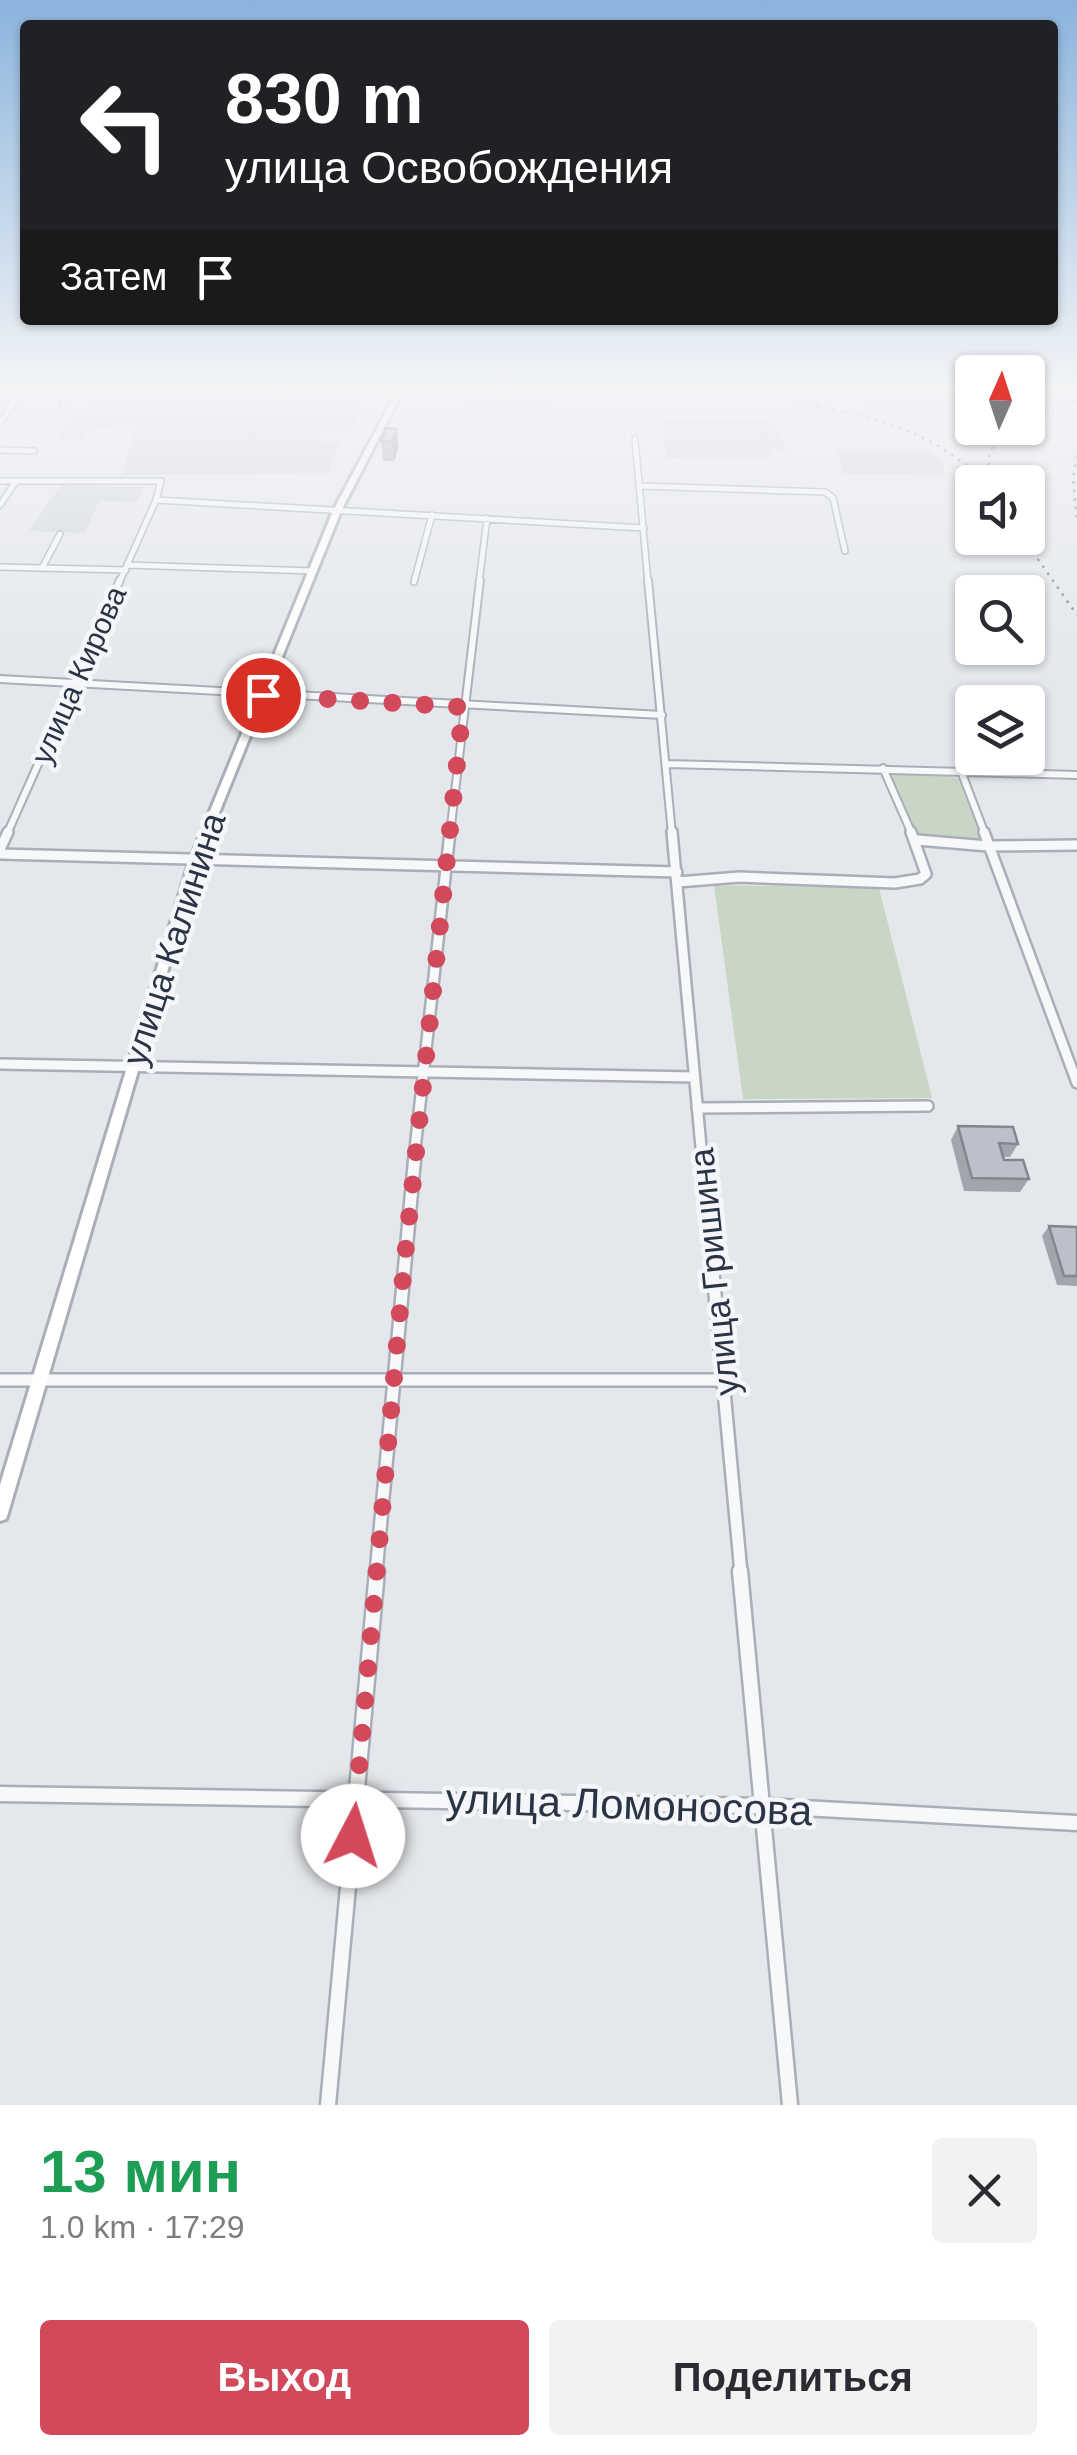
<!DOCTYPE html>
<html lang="ru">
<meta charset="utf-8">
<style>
:root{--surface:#fff;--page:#f2f2f3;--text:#2b2b33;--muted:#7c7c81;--accent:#d1495b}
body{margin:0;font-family:Arial,sans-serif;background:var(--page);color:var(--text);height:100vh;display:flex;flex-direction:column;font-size:38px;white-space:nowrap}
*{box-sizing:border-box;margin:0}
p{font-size:32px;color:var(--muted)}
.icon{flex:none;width:55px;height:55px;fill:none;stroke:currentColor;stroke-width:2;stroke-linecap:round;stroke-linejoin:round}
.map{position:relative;height:2105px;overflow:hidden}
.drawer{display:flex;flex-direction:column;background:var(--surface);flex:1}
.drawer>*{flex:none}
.top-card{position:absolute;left:20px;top:20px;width:1038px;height:305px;border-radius:10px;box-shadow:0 2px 8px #0004;background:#202124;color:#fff;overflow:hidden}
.needle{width:65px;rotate:3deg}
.fabs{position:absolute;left:955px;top:355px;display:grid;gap:20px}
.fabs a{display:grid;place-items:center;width:90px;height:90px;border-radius:10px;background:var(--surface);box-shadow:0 2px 8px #0004;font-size:50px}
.pin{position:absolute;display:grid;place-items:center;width:85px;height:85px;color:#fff;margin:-42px;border:5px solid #fff;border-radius:50%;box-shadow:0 2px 10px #0007}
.me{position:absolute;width:110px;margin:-55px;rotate:5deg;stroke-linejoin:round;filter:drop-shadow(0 0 8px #0008)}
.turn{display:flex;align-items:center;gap:35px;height:210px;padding:0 40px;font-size:45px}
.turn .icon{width:130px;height:130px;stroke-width:2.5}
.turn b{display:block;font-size:70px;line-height:85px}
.then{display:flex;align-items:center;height:95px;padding:0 40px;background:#0003;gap:20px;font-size:38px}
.round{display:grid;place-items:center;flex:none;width:105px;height:105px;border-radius:10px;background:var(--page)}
.head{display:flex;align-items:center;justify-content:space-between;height:170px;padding:0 40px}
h1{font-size:60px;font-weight:600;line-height:75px;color:#1e9e55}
.button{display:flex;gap:20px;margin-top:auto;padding:20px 40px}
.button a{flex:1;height:115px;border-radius:10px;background:var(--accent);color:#fff;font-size:40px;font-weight:600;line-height:115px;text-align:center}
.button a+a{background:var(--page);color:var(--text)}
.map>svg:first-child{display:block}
.built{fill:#d2d6de}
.green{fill:#c9d6c5}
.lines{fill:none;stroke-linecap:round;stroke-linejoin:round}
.street-far4-casing{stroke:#a9aeb7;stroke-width:8}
.street-far3-casing{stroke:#a9aeb7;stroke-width:10}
.street-far2-casing{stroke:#a9aeb7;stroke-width:14}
.street-far1-casing{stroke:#a9aeb7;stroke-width:16}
.street-casing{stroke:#a9aeb7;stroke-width:19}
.secondary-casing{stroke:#a9aeb7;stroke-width:6}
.street-far4{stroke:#f7f8fa;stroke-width:5}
.street-far3{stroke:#f7f8fa;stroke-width:6}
.street-far2{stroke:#f7f8fa;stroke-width:9}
.street-far1{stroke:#f7f8fa;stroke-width:11}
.street{stroke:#f7f8fa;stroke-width:14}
.secondary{fill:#fff;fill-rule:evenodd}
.rail{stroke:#7d8696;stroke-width:2.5;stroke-dasharray:2.5 6;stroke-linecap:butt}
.wall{fill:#a1a5ae}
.shaded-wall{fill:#83868d}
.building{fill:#bbc0ca;stroke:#83868d;stroke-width:2.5}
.route{stroke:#d1495b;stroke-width:18;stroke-dasharray:0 32.4}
.labels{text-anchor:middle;stroke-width:9;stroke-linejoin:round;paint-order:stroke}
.far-street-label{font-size:30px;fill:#2b3445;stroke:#f4f6f9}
.street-label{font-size:35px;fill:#2b3445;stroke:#f4f6f9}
.near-street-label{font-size:42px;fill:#2b3445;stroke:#f4f6f9}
</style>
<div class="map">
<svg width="1077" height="2105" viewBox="0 0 1077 2105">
<rect width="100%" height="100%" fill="#e4e7ec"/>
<path class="built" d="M168 385H209L207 395 217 396 216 402 269 400 274 386 363 388 352 432H322L320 442H339L329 473 122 475 137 426 94 427 82 439H58L70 418H37L44 405 87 408 91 401H144L151 388Z
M411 385H552L550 407 462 406 460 396 406 395Z
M827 385H972V404L917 410 916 414 902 419 871 414 866 397 830 395Z
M662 421 775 422 786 450H769L771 459 666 458Z
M836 450 928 451 941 460 945 475 844 474Z
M61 485 144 487 137 502 99 501 85 533 29 531Z"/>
<path class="green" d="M898 773 939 774 959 779 983 842 916 835 901 810 891 777Z
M714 885 879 888 932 1098 743 1099Z"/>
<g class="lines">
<g class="street-far4-casing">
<path id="street-far4" d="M695 385 736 394
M63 404 70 385
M0 424 15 399 47 385
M635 439 648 583
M0 450 34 451
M0 481H161L156 500 644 528
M641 486 825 492 833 498 845 551
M0 505 16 481
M128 565 312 571
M0 567 126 570
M42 568 60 534
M414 582 432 515
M119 583 156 500
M479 583 487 518"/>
</g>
<g class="street-far3-casing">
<path id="street-far3" d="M648 580 672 834
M0 679 662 715
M667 764 1077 775
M883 768 912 834
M961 771 985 834
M7 834 120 580
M450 834 480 580"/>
</g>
<g class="street-far2-casing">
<path id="street-far2" d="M672 832 702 1158
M984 832 1077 1083
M917 840 988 846 1077 845
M0 849 8 832
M0 854 677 872
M678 882 739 877 895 883 920 879 926 874 911 832
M0 1064 694 1077
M697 1108 928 1106
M414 1158 450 832"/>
</g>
<g class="street-far1-casing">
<path id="street-far1" d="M702 1155 741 1573
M0 1380H725
M376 1573 415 1155"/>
</g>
<g class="street-casing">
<path id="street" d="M740 1571 790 2105
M0 1794 766 1806 1077 1823
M328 2105 377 1571"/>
</g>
<g class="secondary-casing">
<path id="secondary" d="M400 385H406L341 511 200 860 8 1513 6 1519 0 1521V1485L190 860 333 511Z"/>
</g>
<use href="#street-far4" class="street-far4"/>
<use href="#street-far3" class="street-far3"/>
<use href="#street-far2" class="street-far2"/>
<use href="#street-far1" class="street-far1"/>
<use href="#street" class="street"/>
<use href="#secondary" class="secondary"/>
<path class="rail" d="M725 385C815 412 916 410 984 482
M1028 421 1077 401
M1077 456 1073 478 1077 523
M993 482C983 457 991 442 1013 428
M1023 538 1077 615"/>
</g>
<path class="wall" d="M386 428 398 448 394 461H383L381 441Z
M958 1126 1018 1144 1010 1157H1003L1004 1160 1029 1179 1020 1192 964 1191 951 1140Z
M1049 1226 1077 1227V1286L1057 1285 1042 1236Z"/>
<path class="shaded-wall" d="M397 429 398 448 394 461 392 442Z"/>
<path class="building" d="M386 428 397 429 392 442 381 441Z
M958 1126 1013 1127 1018 1144 999 1143 1004 1160H1023L1029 1179 972 1178Z
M1049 1226 1077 1227V1276H1064Z"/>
<linearGradient id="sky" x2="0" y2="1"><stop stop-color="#8bb4dd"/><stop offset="0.57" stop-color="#f3f4f6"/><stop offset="1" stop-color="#f3f4f6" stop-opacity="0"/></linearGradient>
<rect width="1077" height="680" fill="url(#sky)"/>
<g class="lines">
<path class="route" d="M263 695 463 707 404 1266 353 1836"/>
</g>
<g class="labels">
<g class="far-street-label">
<text transform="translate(79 675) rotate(-66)" y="10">улица Кирова</text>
</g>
<g class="street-label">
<text transform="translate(174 939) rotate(-72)" y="12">улица Калинина</text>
<text transform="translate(714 1272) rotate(-96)" y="12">улица Гришина</text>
</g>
<g class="near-street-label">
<text transform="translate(629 1804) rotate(2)" y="15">улица Ломоносова</text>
</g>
</g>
</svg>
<div class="fabs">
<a><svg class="needle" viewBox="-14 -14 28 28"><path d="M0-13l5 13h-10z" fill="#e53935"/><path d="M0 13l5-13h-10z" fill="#7c7c81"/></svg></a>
<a><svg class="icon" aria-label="sound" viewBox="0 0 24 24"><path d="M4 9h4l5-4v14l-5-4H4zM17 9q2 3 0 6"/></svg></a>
<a><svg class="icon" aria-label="search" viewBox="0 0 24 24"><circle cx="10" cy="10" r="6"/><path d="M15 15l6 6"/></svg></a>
<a><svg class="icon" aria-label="layers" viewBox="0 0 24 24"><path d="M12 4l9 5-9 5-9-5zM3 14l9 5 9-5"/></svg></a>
</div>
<div class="pin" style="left:263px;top:695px;background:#d93025"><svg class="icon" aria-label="arrive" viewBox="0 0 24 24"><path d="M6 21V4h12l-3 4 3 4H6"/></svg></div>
<svg class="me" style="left:353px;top:1836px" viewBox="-20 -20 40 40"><circle r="19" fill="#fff"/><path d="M0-13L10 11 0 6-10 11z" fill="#d1495b"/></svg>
<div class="top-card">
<div class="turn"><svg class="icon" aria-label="left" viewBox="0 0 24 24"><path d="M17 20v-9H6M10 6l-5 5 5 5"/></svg><div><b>830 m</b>улица Освобождения</div></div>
<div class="then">Затем<svg class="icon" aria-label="arrive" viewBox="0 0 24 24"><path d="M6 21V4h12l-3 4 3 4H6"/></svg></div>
</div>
</div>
<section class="drawer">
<div class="head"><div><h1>13 мин</h1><p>1.0 km · 17:29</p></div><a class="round"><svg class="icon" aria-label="close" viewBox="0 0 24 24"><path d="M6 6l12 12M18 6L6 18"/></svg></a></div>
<div class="button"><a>Выход</a><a>Поделиться</a></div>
</section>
